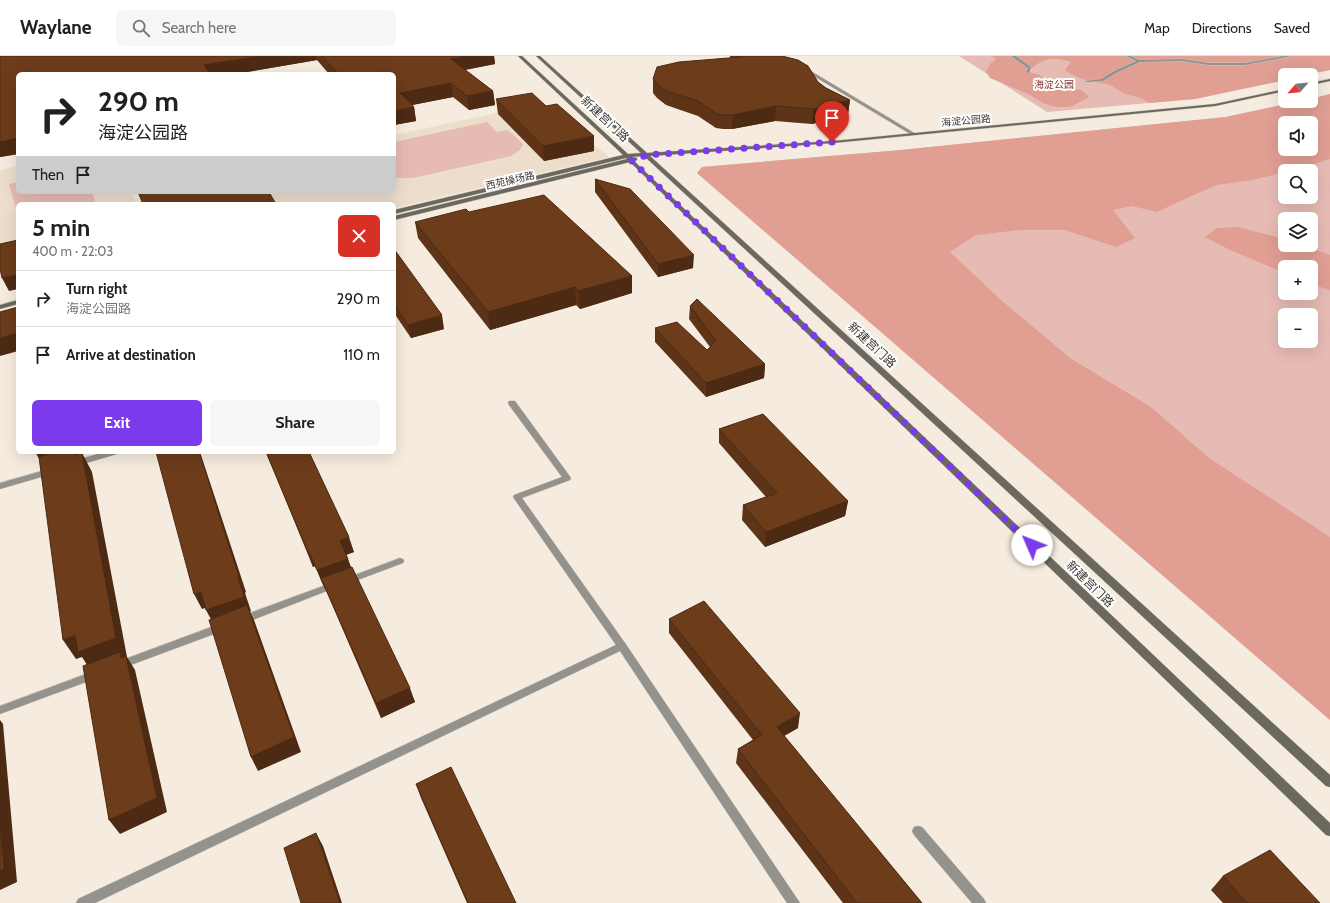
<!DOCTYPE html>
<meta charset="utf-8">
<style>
:root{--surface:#fff;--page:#f6f6f6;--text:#202124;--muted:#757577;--line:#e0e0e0;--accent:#7c3aed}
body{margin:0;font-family:Cabin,"Noto Sans SC",sans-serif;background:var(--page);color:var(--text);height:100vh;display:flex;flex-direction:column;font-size:15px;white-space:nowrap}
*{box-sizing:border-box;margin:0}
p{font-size:13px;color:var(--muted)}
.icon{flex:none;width:22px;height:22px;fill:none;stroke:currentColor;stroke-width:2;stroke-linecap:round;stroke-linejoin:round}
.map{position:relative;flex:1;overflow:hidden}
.details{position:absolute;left:16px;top:146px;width:380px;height:252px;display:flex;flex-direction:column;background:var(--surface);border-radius:6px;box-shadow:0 4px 16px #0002}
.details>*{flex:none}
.hud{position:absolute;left:16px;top:16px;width:380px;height:122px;border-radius:6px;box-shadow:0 4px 16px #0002;background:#fff;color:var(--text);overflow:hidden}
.needle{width:26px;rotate:243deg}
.tools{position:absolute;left:1278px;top:12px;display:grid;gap:8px}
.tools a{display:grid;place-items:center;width:40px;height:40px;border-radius:6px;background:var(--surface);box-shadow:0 4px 16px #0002;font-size:20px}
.pin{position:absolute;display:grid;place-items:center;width:34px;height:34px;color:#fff;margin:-41px -17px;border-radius:50% 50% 50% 0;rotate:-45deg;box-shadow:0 0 4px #0007}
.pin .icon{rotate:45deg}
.me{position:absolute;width:44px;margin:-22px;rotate:314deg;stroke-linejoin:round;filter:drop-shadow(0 0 3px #0008)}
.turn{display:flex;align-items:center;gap:14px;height:84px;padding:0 16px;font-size:18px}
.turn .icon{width:52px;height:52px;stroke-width:2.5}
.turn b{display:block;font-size:28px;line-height:34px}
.then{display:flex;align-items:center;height:38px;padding:0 16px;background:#0003;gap:8px;font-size:15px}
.round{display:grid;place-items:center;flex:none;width:42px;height:42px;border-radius:6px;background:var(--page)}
.overview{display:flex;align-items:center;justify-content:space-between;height:68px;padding:0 16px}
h1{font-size:24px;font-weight:800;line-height:30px}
.button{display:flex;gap:8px;margin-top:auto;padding:8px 16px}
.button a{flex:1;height:46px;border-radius:6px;background:var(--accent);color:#fff;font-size:16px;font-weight:800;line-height:46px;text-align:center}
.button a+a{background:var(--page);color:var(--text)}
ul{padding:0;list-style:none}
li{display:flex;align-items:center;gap:12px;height:56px;padding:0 16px;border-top:1px solid var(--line)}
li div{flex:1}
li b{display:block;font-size:15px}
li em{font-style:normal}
header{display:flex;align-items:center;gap:24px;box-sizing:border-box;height:56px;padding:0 20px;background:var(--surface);border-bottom:1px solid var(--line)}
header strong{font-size:19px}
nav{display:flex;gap:22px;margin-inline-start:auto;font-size:14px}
.search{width:280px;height:36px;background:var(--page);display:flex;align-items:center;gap:10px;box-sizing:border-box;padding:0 14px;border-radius:6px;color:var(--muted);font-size:15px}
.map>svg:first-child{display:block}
.built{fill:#ecdecb}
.green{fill:#e6bbb4;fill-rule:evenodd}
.forest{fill:#e19f94;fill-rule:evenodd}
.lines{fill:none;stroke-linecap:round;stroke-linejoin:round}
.lane-casing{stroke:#cfc7bb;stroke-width:1}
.street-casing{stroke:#cfc7bb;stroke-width:1}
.secondary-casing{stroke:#cfc7bb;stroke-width:1}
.lane{fill:#94928c;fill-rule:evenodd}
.street{fill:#94928c;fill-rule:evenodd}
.secondary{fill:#6a685f;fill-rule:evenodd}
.wall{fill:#5d3417}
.shaded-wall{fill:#4c2a13}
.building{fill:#6c3c1b;stroke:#4c2a13}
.route{stroke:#7c3aed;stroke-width:7;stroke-dasharray:0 12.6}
.labels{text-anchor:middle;stroke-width:4;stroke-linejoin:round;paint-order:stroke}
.far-park-label{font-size:10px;fill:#85352c;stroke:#fff}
.far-street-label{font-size:10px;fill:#393631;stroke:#fff}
.street-label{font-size:12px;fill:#393631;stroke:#fff}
</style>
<header>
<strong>Waylane</strong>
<div class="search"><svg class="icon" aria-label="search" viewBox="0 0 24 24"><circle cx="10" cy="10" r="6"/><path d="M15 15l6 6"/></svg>Search here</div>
<nav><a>Map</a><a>Directions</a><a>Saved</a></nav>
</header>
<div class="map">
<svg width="1330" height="847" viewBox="0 0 1330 847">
<rect width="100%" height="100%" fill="#f5ebde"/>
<path class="built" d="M544 47 609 101 394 152V148H276L269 136H394V79Z
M18 110V136H131L136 148H18V202L0 206V114Z"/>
<path class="green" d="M959 0H1330V14L1305 19H1285V24L1195 43 1047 56Z
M1330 38V664L697 117 702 111 901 94 1226 61 1300 45H1311V43ZM1285 67H1311V93H1285ZM1285 115H1311V141H1285ZM1285 163H1311V189H1285ZM1285 211H1311V237H1285ZM1285 259H1311V285H1285Z
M487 66 497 76 508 74 523 88 520 94 511 100 413 122H394V86Z
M18 126V136H92L96 148H18V160L9 128Z"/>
<path class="forest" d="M992 0H1330V14L1305 19H1285V24L1195 43 1149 47C1140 40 1134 41 1123 37 1118 34 1113 30 1107 28 1092 25 1077 24 1065 14L1071 6C1052 0 1042 2 1028 16L1040 19 1046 28 1082 34 1089 41 1070 51H1057L1045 48 1028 38 990 22 986 16 990 8 996 3Z
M1330 38V103L1304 111 1253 124 1217 129 1198 137 1157 156 1132 150 1113 154 1135 182 1116 191 1065 174H1021L976 179 950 196 1001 244 1070 302 1151 351 1209 402 1330 481V664L697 117 702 111 901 94 1226 61 1300 45H1311V43ZM1285 67H1311V93H1285Z
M1238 171 1285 183V189H1302L1330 199V234L1311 228V211H1285V217L1230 194 1205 181 1217 172Z"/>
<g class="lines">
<g class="lane-casing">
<path id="lane" d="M1011 0H1016L1031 11 1029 17 1026 16 1028 12Z
M1126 0H1131L1141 5 1138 6Z
M802 11H804L916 78 912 79 802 13Z"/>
</g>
<g class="street-casing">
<path id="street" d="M1283 0H1292L1245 9H1209L1182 5 1140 6 1118 16 1103 25 1087 26 1085 25 1101 23 1116 14 1139 4 1182 3 1209 7H1245Z
M509 345H515L571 422 570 424 522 442 625 587 800 847H787L620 595 95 847H76L78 843 616 589 513 441 514 439 562 421 509 349 508 347Z
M105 396H118L117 398 76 410 72 407 73 405Z
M52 412 55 413 56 415 55 417 0 433V427Z
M400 502 403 503 404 505 403 507 347 528 344 527 343 525 344 523Z
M334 526 337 527 339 529 337 531 245 567 242 568 239 567 237 564 239 561Z
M222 567 225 568 227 571 225 574 120 613 117 612 115 609 117 606Z
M94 615 97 616 99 619 97 622 0 658V650Z
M918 770 922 771 984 843 986 847H972L914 779 912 775 914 771Z"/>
</g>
<g class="secondary-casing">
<path id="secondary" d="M518 0H522L628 98 641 97 536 0H540L647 97 833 85 1215 48 1285 33V35L1215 50 833 87 650 100 1330 719V731L1326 730 644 100 631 101 637 102V104L634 105 1330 767V780L1326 779 630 106 394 164V160L627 103 626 102 394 158V154L623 99Z
M1330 23V25L1311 29V27Z
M18 244V248L0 253V249Z"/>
</g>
<use href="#lane" class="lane"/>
<use href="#street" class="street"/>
<use href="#secondary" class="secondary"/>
</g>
<path class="wall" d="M0 0H494L495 8 465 14 493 35 495 49 469 54 453 41 412 49 414 51 416 65 394 69V18H329L317 4 235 18H18V98L0 101Z
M730 0H782L826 32 850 44 848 58 812 68 775 65 732 73H723L716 72 698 60 666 49 657 42 653 37V23L730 2Z
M496 43 594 95 544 105 498 58Z
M595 123 693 212 658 221 595 136Z
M469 156 632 220V237L580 253 576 249 490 274 418 182 415 166Z
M394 193 444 273 411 282 394 257Z
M690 250 765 308 764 322 706 341 655 286V272L707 294 710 291 689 263Z
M719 373 848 445 845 460 765 491 742 464 743 449 766 441 719 387Z
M266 396H309L354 496 346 499 351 511 415 646 381 662 327 537 323 529 315 510 313 511Z
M669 563 798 672 784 680 922 847H843L736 707 738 693 753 684 669 577Z
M416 728 516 847H467L421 742Z
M1223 820 1320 847H1223L1211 834Z"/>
<path class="shaded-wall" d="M261 0H316L317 4 235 18H207L204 9Z
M467 0H494L495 8 453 16 451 3Z
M451 27 453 41 402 51 400 37Z
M493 35 495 49 469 54 467 40Z
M850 44 848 58 812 68 814 53Z
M776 50 775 65 732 73 733 59Z
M414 51 416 65 394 69V55Z
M594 80V95L544 105 543 90Z
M18 82V98L0 101V86Z
M694 199 693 212 658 221V208Z
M18 218V233L9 235 2 222Z
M632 220V237L580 253 578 235Z
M575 231 576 249 490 274 488 256Z
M442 259 444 273 411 282 408 269Z
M17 277 18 279V295L0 300V282Z
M765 308 764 322 706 341V327Z
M35 396H80L81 401 40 404Z
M199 396H200L246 536 245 537 251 555 250 556 254 564 301 696 258 715 251 701 214 569 206 554 238 522Z
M82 397 92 416 127 601 135 614 167 756 120 778 109 764 91 615 82 601 76 603 63 584 75 579Z
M848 445 845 460 765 491 766 476Z
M349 481 354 496 345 499 340 485Z
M308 496H309L315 510 313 511Z
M348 503 353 518 321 522 323 529 317 514Z
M201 536 208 551 202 553 194 538Z
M410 632 415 646 381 662 376 647Z
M800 657 798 672 775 685 777 671Z
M0 664 3 668 17 826 0 834Z
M316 777 323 790 342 847H340Z"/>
<path class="building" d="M0 0H261L204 9 210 18H18V82L0 86Z
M322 0H467L451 3 493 35 467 40 451 27 400 37 414 51 394 55V18H338Z
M739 0H782L798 4 808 10 818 26 826 32 850 44 814 53 776 50 733 59H724L717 58 698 45 666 35 657 28 653 23 657 11 679 6 741 1Z
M532 37 546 50 557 48 594 80 543 90 496 43Z
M595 123 630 133 694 199 658 208Z
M138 136H269L276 148H143Z
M544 139 632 220 578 235 575 231 488 256 415 166 466 153 469 156Z
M18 184V218L2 222 0 213V188Z
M394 193 442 259 408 269 394 248Z
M697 243 765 308 706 327 655 272 677 266 707 294 716 285 690 250Z
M18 251V285L17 277 0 282V256Z
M763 358 848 445 766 476 743 449 777 437 719 373Z
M55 396H73L74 399 82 397 116 582 78 596 75 579 63 584 39 401Z
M156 396H199L239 521 238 522 244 541 206 554 201 536 194 538Z
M266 396H309L349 481 340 485 348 503 317 514 309 496H308Z
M352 511 410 632 376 647 321 522Z
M704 545 800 657 777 671 922 847H857L738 693 762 679 669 563Z
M247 549 294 681 251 701 209 564Z
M120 596 121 602 126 600 157 742 109 764 83 610Z
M451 711 516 847H468L416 728Z
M0 766 4 813 0 815Z
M316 777 340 847H301L284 792Z
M1270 794 1320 847H1247L1223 820Z"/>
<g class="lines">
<path class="route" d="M832 86 647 99 632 105 1032 489"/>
</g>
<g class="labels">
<g class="far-park-label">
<text x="1054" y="32">海淀公园</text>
</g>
<g class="far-street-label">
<text transform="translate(966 64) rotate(-5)" y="4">海淀公园路</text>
<text transform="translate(510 124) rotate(-13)" y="4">西苑操场路</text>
</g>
<g class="street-label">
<text transform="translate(605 63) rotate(43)" y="4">新建宫门路</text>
<text transform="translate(872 289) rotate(43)" y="4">新建宫门路</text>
<text transform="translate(1090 528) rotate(44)" y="4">新建宫门路</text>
</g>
</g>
</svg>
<div class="tools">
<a><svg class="needle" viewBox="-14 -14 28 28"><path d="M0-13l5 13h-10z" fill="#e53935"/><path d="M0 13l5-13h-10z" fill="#757577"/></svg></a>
<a><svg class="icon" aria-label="sound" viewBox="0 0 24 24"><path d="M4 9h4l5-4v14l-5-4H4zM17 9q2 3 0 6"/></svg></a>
<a><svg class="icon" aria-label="search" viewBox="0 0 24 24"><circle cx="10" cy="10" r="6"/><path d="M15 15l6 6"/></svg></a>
<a><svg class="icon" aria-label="layers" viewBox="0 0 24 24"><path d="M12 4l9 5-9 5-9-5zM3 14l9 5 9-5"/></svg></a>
<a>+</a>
<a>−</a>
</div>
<div class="pin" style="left:832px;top:86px;background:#d93025"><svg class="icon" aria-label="arrive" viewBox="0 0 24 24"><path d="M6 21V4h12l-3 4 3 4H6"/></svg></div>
<svg class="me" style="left:1032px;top:489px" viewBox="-20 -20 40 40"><circle r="19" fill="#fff"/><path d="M0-13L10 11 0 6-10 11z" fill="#7c3aed"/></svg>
<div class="hud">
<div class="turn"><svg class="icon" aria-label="right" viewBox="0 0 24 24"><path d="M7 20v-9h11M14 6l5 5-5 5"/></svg><div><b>290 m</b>海淀公园路</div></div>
<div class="then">Then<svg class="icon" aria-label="arrive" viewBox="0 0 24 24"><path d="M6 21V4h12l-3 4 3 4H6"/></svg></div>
</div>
<section class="details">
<div class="overview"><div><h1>5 min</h1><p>400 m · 22:03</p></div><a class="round" style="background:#d93025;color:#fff"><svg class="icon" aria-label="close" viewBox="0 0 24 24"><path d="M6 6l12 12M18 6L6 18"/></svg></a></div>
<ul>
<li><svg class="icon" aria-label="right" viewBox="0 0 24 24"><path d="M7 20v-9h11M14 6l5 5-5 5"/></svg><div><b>Turn right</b><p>海淀公园路</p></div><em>290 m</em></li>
<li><svg class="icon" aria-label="arrive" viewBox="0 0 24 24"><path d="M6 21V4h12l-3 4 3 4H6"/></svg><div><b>Arrive at destination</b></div><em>110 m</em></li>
</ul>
<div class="button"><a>Exit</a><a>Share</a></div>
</section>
</div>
